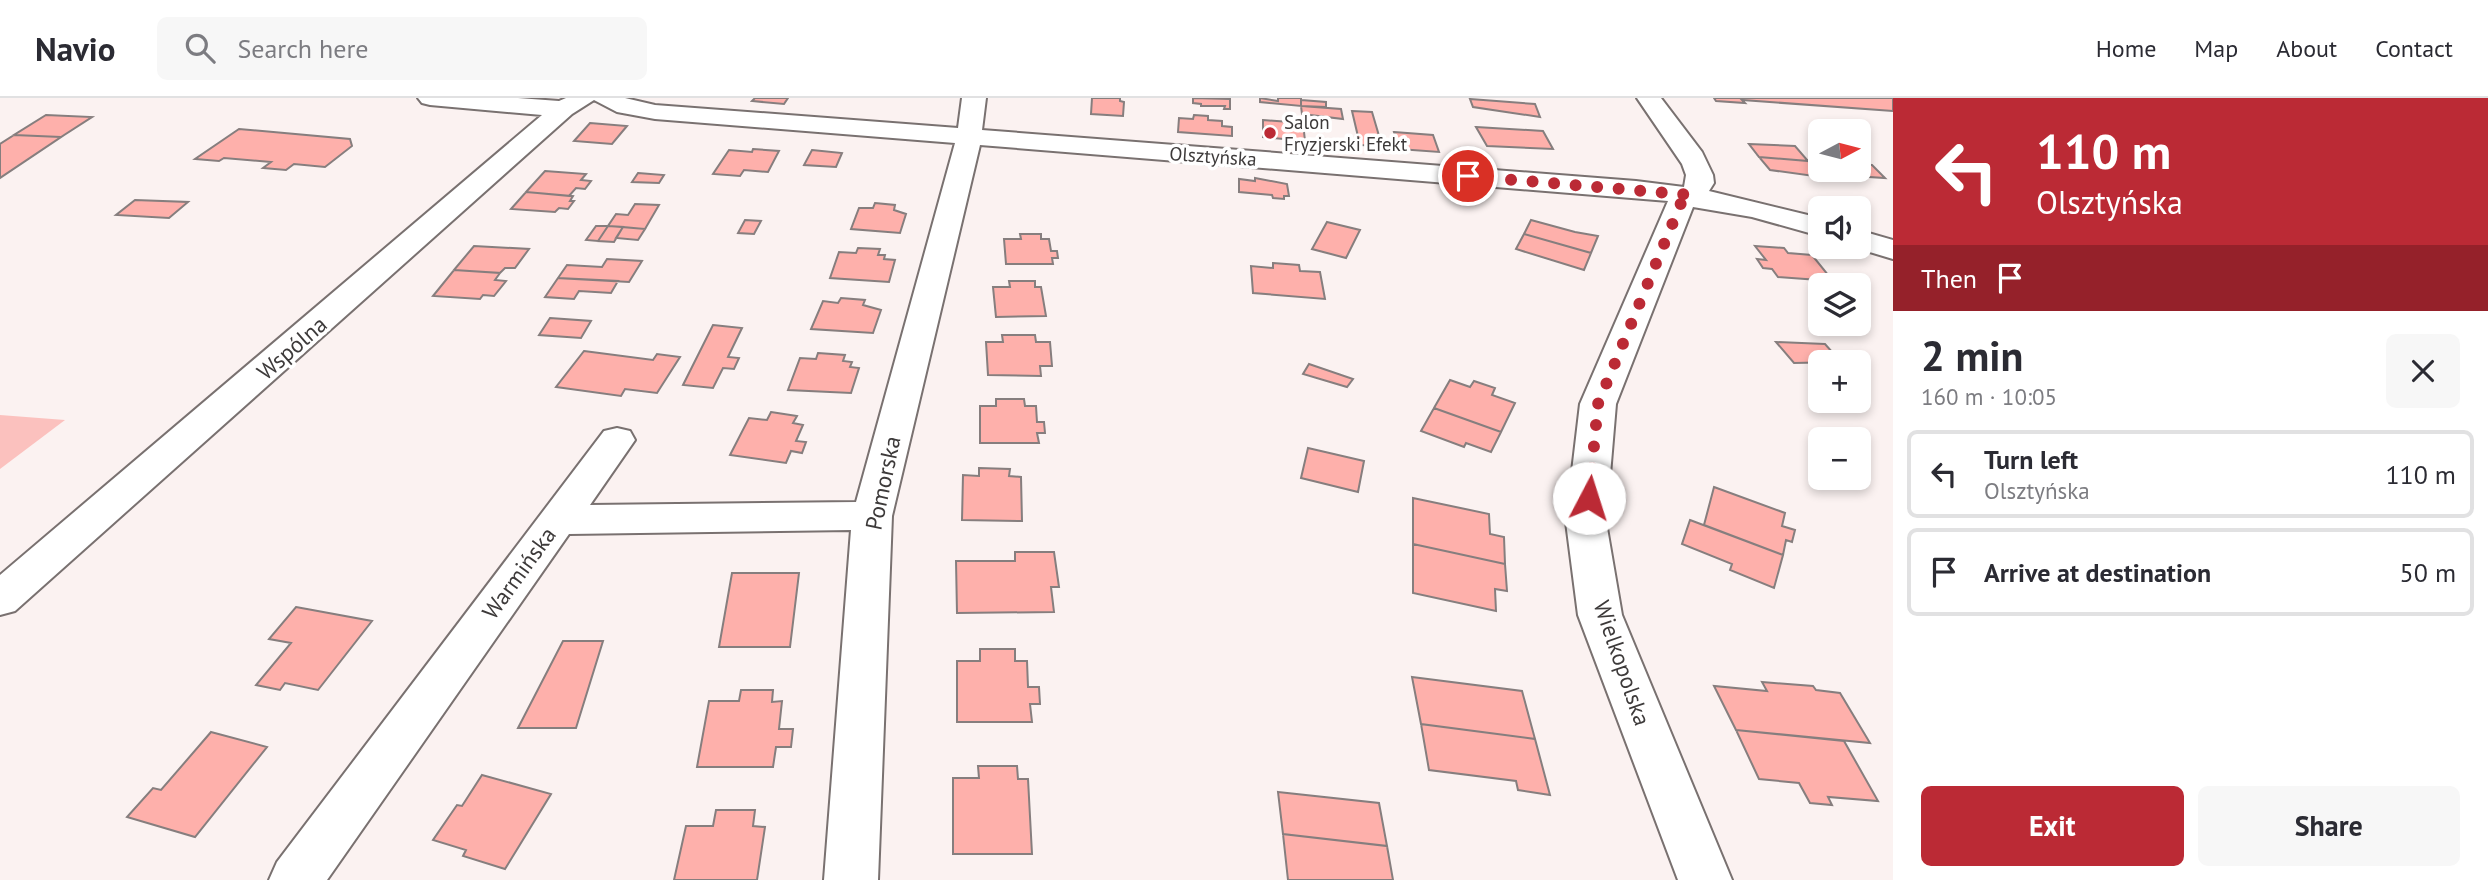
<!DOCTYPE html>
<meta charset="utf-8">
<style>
:root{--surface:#fff;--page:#f7f7f7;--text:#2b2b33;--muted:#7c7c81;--line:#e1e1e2;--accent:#bb2a35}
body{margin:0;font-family:"PT Sans",sans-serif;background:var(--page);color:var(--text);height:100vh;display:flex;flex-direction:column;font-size:26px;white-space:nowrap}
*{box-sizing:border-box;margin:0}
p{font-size:23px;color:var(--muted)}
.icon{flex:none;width:38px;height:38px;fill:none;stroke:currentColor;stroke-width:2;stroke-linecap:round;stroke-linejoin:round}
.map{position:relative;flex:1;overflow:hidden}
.side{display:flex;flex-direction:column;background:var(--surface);width:595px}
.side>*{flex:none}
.banner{background:#bb2a35;color:#fff;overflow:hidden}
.needle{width:46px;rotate:83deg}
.buttons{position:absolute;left:1808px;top:21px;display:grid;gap:14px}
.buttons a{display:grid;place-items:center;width:63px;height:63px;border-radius:10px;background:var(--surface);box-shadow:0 4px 10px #0003;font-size:35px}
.pin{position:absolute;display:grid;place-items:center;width:60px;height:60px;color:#fff;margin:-30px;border:4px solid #fff;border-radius:50%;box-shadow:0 2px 7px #0007}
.me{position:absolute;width:77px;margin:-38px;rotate:5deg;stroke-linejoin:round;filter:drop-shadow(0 0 5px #0008)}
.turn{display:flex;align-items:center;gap:24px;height:147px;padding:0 28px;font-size:32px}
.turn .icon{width:91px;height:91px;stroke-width:2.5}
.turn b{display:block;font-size:49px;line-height:60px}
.then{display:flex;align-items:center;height:66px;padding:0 28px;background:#0003;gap:14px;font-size:26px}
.round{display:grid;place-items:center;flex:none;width:74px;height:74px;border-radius:10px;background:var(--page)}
.summary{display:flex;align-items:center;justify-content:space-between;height:119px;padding:0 28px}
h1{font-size:42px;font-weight:700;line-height:52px}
.button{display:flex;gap:14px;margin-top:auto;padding:14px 28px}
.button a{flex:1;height:80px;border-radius:10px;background:var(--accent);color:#fff;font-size:28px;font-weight:700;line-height:80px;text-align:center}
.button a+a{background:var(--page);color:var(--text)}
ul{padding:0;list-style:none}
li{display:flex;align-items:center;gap:21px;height:88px;margin:0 14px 10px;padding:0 14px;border:4px solid var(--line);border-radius:10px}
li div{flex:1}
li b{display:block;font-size:26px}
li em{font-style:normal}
header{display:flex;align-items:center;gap:42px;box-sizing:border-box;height:98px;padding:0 35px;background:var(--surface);border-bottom:2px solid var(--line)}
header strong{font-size:33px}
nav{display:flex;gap:38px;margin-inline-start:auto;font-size:24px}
.search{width:490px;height:63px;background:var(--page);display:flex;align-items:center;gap:18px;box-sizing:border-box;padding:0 24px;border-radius:10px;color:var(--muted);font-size:26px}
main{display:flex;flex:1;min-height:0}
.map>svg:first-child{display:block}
.green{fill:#fbc1be}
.building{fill:#feb0ab;stroke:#867e7e;stroke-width:2}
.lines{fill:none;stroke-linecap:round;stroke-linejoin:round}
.minor-casing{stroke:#797170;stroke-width:4}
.minor{fill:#fff;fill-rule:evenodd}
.route{stroke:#bb2a35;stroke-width:12;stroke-dasharray:0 21.6}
.poi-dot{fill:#bb2a35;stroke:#fff;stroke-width:2.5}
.labels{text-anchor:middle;stroke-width:7;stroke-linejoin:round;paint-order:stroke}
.far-poi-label{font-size:19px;fill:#3d3a3a;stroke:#fff;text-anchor:start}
.far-street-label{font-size:19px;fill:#3d3a3a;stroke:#fff}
.street-label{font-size:23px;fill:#3d3a3a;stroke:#fff}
</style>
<header>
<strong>Navio</strong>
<div class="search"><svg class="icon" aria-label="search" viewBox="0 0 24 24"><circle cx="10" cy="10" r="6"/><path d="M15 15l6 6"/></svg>Search here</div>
<nav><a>Home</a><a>Map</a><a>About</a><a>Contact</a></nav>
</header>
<main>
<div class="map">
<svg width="1893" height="782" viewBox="0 0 1893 782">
<rect width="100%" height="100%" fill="#fbf2f1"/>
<path class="green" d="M0 317 65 322 0 371Z"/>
<path class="building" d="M755 0H788L784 6 752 3Z
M1092 0H1120V3L1124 4 1123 18 1091 16Z
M1193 0 1230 1V11H1224L1225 8H1201V6L1193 5Z
M1260 0 1278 3V0H1301V8L1260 4Z
M1714 0H1893V13L1742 2 1745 5 1716 3Z
M1470 1 1535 6 1540 19 1473 9Z
M1301 2 1326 4V9L1301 8Z
M1301 8 1341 11 1343 21 1302 16Z
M1352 13 1372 14 1382 48 1360 47Z
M46 17 92 19 61 39 14 37Z
M1194 17 1208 18V22L1222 23V28L1232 29V38L1178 34 1179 20 1193 21Z
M1263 22 1303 25 1305 43 1263 39Z
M590 25 627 28 612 46 574 43Z
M1476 29 1543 33 1553 51 1487 48Z
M239 31 350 41 352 48 325 69 294 66 286 72 263 70 271 64 224 60 219 63 195 61Z
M1394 34 1433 37 1439 54 1399 51Z
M14 37 61 39 0 80V46Z
M1749 46 1795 48 1808 63 1759 59Z
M753 51 779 53 768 74 744 72 740 78 713 76 729 52 752 54Z
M812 52 842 55 836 69 804 67Z
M1759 59 1808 63 1821 79 1770 72Z
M1858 66 1872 67 1885 80 1854 78 1849 72H1858Z
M545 73 586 76 581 82 591 83 585 91 576 90 569 98 526 94Z
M638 75 664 77 659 85 632 84Z
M1255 80 1287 86 1289 98H1284V101L1273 100 1272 97 1239 94V81L1255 83Z
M526 94 573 98 570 103H574L568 111 559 110 555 114 511 111Z
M135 102 188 104 169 120 116 117Z
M875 105 895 107 894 112 906 116 900 135 851 131 859 110H873Z
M635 106 659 107 645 131 608 128 616 116 628 117Z
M745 122 761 123 754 136 738 135Z
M1531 122 1575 134 1598 138 1591 155 1524 136Z
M1327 124 1360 132 1346 160 1312 151Z
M596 128H608L598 143 586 142Z
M608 128 623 129 614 144 598 143Z
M623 129 645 131 638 142 616 140Z
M1020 136H1041V141H1049L1051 153H1057L1058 160H1052L1053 166H1006L1004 141H1021Z
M1524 136 1591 155 1584 172 1516 151Z
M474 148 529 151 515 170H505L500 175 454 172Z
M1755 148 1784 150 1788 155 1812 157 1833 183 1778 179 1772 171 1763 170 1757 161 1766 162Z
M858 150 880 151 878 157H885L884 161 895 162 889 184 830 180 839 154 856 155Z
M607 161 642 163 629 184 558 180 567 167 602 169Z
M1273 165 1299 167 1300 173 1320 174 1325 201 1253 195 1251 168 1273 170Z
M454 172 500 175 495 182 506 183 494 198 483 197 480 201 433 198Z
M558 180 618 183 611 195 579 193 574 201 545 199Z
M1009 183H1035V189H1041L1046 218 996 219 993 189H1010Z
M841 200 865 202 863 207 881 212 873 235 811 231 823 203 838 205Z
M550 220 591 223 581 240 539 237Z
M713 227 742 230 728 259 739 260 734 271 723 270 713 290 683 287Z
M1002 237H1035L1036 244H1050L1052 268H1040L1041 278 988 277 986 244H1003Z
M1776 244 1825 246 1841 264 1794 265Z
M584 253 653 262 657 256 680 259 657 295 625 291 621 298 556 289Z
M818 255 845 257 843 263 852 264 850 269 859 270 851 295 788 292 800 260 816 261Z
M1309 266 1353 281 1347 289 1303 276Z
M1450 282 1470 289 1474 283 1495 290 1492 297 1515 305 1501 334 1434 310Z
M996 301H1024L1025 308H1036L1037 324H1044L1045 335H1037L1039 345H980V308H996Z
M1434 310 1501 334 1491 354 1466 345 1464 349 1421 333Z
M771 314 797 318 793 325 803 327 796 343 806 344 802 355 791 353 786 365 730 357 749 320 767 322Z
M1308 350 1364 363 1358 394 1301 380Z
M979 370 1010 371 1009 378 1021 379 1022 423 962 422 963 377 979 378Z
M1714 389 1785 415 1782 428 1795 432 1792 444 1786 442 1783 457 1704 427Z
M1413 400 1489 416 1490 436 1504 439 1505 466 1413 446Z
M1690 422 1783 457 1774 490 1730 472 1732 466 1682 446Z
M1413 446 1505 466 1507 493 1495 491 1496 513 1413 495Z
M1015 454H1054L1059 489H1051L1054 514 957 515 956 463H1015Z
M732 475H799L790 549H719Z
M296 509 372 523 318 592 285 585 280 592 256 587 291 545 269 541Z
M563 543H603L576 630H518Z
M980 551H1015V563H1027L1028 589H1039L1040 606H1030L1032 624H957V563H980Z
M1412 579 1522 593 1535 641 1421 626Z
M1762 584 1813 588 1816 592 1840 595 1870 645 1736 632 1714 588 1767 593Z
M741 592H773L772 604 782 603 779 631H793L791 649H776L773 669H697L709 603H739Z
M1421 626 1535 641 1550 697 1518 692 1516 683 1429 672Z
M1736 632 1844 643 1878 703 1828 699 1832 707 1810 705 1799 685 1759 681Z
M211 634 267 649 195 739 127 719 153 690 161 692Z
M978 668H1017L1018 681H1028L1032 756H953V680H979Z
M482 677 551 696 505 771 463 758 466 752 433 742 457 707 462 708Z
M1278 694 1379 705 1387 748 1283 736Z
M716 712H755L753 728 765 729 757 782H674L686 728H713Z
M1283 736 1387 748 1393 782H1288Z"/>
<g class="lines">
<g class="minor-casing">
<path id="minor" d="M418 0H518L559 3 566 0H625L655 7 958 30 962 0H986L982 32 1636 83 1684 89 1686 77 1682 66 1637 0H1661L1702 54 1713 77 1714 85 1709 93 1820 120V138L1752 119 1693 109 1616 306 1606 424 1622 517 1732 782H1678L1578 517 1566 424 1580 306 1668 103 980 47 892 418 878 782H824L851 432 569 436 327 782H269L277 764 604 333 617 330 630 333 635 342 590 407 856 404 955 45 655 21 617 14 594 2 572 16 15 513 0 517V477L542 17 430 7 422 5Z
M1858 132 1893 142V161L1853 149H1858Z"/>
</g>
<use href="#minor" class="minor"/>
</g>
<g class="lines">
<path class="route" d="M1468 78 1691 97 1681 105 1598 306 1589 400"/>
</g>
<circle class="poi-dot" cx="1270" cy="35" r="7"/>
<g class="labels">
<g class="far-poi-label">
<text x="1284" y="31">Salon<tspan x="1284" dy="22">Fryzjerski Efekt</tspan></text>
</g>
<g class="far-street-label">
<text transform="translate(1213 58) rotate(4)" y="7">Olsztyńska</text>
</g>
<g class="street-label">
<text transform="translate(292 250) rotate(-41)" y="8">Wspólna</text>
<text transform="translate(883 385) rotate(-78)" y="8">Pomorska</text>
<text transform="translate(519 475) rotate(-54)" y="8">Warmińska</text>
<text transform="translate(1622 565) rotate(71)" y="8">Wielkopolska</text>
</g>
</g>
</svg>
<div class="buttons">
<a><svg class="needle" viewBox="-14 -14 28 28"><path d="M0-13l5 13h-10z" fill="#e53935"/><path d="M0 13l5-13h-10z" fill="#7c7c81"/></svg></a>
<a><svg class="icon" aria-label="sound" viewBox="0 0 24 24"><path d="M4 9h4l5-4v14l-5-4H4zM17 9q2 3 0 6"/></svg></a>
<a><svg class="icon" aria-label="layers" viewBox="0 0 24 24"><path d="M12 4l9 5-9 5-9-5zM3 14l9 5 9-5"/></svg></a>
<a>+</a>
<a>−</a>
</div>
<div class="pin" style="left:1468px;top:78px;background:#d93025"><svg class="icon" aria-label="arrive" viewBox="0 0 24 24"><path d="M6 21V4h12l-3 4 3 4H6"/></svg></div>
<svg class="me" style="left:1589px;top:400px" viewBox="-20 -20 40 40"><circle r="19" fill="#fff"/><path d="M0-13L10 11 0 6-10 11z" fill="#bb2a35"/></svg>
</div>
<section class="side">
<div class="banner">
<div class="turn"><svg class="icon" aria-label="left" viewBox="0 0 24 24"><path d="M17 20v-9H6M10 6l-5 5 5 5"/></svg><div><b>110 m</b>Olsztyńska</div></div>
<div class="then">Then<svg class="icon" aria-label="arrive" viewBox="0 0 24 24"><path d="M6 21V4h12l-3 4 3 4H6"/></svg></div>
</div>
<div class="summary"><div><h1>2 min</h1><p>160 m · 10:05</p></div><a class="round"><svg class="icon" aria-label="close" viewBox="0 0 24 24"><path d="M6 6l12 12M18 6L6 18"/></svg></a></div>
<ul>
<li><svg class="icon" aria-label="left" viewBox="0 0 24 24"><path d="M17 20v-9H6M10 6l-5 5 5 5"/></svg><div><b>Turn left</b><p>Olsztyńska</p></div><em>110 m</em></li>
<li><svg class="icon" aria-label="arrive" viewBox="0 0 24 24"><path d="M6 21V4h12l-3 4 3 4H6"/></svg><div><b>Arrive at destination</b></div><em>50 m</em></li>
</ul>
<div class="button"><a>Exit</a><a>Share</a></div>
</section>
</main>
